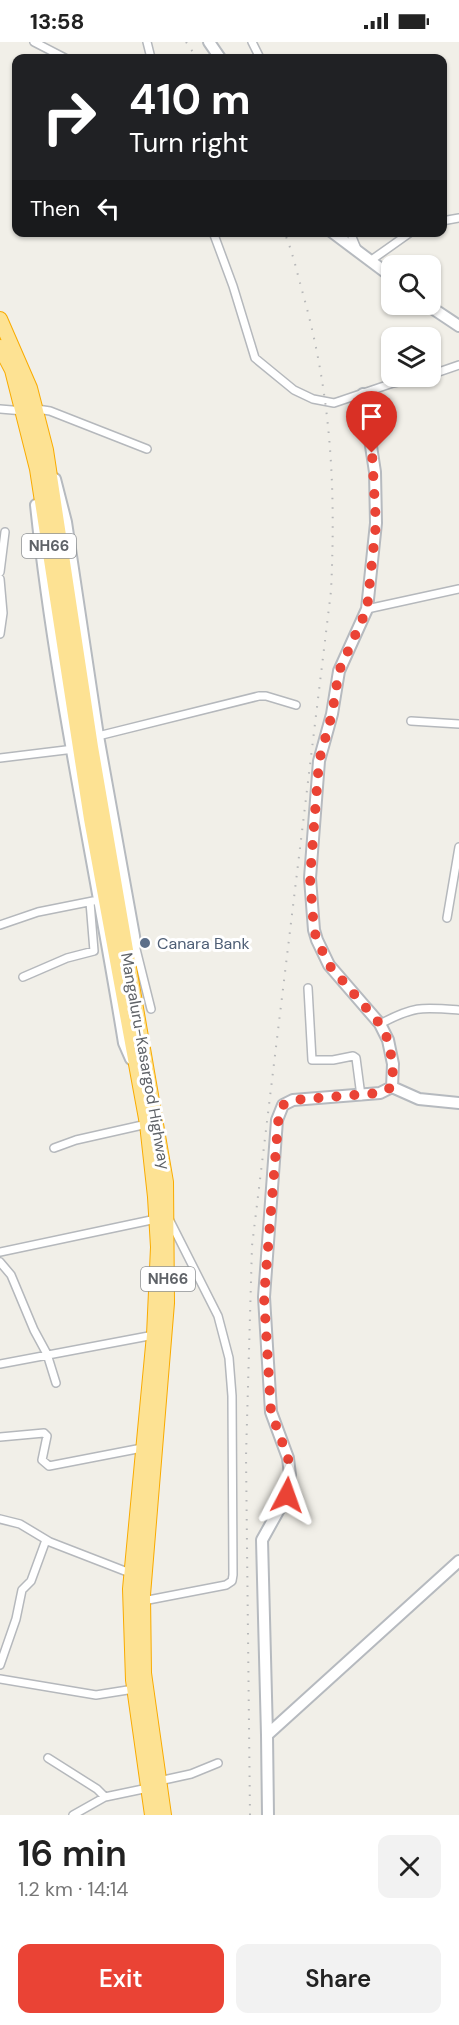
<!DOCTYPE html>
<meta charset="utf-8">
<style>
:root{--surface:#fff;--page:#f2f2f2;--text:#222;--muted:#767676;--accent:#ea4335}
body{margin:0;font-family:"DM Sans",sans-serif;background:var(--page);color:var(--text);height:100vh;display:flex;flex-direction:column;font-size:22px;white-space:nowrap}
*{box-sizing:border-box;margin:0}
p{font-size:20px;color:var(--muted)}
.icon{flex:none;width:33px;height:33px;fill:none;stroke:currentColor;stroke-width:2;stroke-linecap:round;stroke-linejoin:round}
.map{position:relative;height:1773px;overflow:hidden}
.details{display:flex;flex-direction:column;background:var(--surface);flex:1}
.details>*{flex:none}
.guide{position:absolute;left:12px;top:12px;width:435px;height:183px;border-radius:12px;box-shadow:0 2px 4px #0004;background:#202124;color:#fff;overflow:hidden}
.tools{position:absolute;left:381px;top:213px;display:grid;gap:12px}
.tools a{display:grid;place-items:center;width:60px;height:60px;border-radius:12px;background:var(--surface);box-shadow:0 2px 4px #0004;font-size:30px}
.pin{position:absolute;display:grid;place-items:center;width:51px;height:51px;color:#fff;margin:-62px -26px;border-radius:50% 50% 50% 0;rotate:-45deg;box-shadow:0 0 6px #0007}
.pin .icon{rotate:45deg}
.me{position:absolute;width:66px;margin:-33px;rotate:4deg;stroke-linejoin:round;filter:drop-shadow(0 0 4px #0008)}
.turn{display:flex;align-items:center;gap:21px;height:126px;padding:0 18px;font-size:27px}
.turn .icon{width:78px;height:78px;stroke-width:2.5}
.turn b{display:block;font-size:42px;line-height:51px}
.then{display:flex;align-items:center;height:57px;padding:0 18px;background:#0003;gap:12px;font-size:22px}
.round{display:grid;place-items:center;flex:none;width:63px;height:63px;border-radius:12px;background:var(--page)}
.summary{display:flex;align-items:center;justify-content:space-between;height:102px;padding:0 18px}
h1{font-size:36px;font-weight:600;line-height:45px}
.action{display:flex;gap:12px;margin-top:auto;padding:12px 18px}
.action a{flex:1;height:69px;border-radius:12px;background:var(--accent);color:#fff;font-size:24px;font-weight:600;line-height:69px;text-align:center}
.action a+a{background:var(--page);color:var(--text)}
.status{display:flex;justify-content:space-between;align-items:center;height:42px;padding:0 30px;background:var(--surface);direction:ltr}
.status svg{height:16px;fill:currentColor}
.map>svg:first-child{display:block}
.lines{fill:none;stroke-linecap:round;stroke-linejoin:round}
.street-casing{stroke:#b5b8bc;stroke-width:10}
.secondary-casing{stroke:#b6babf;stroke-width:14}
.highway-casing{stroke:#f9ab00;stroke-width:16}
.street{stroke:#fff;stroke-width:7}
.secondary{stroke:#fff;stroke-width:10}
.highway{stroke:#fde293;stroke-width:14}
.rail{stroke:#b6b7b8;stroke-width:2;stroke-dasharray:1.5 8;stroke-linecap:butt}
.route{stroke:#ea4335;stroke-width:10;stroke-dasharray:0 18}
.service-dot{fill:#5c6f8a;stroke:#fff;stroke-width:2}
.labels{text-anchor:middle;stroke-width:6;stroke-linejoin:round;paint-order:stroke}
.shield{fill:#fff;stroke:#8f9295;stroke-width:1.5}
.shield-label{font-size:15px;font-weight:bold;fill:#5f6368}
.service-label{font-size:16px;fill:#4e5e75;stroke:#fff;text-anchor:start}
.street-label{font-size:16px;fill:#5f6368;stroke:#fff}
</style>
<div class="status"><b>13:58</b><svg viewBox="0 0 49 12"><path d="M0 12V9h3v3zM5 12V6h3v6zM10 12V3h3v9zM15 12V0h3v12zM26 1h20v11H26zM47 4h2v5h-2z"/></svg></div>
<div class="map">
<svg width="459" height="1773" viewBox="0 0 459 1773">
<rect width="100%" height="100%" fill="#f1efe8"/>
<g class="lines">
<g class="street-casing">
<path id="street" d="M34 0 65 16
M147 0 151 16
M252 0 260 16
M442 179 459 176
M213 190 233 244 255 316 294 348 313 357 334 361 393 341 426 334
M350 190 357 207
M370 219 411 190
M430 333 459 323
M0 367 24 369
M37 367 50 369 147 407
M0 530 5 490
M0 537 3 571 0 592
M367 567 459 547
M411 679 459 682
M98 694 259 654H266L296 663
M0 716 74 707
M447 876 459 805
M0 883 38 870 93 859
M135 903 151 967
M23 935 67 916 94 909 90 860
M308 946 312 1018H333L353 1014 356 1016 361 1054
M380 982C414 964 421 965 459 968
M54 1106 76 1098 147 1082
M0 1210 156 1177
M0 1220 11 1233 34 1288 47 1312 56 1341
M0 1322 154 1293
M0 1395 44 1391 47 1394 42 1418 49 1424 142 1406
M0 1477 20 1482 50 1500 130 1531
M143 1559 226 1543 232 1539 233 1533 232 1354 229 1316 218 1274 169 1177
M0 1623 16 1577 22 1548 31 1539 46 1498
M0 1637 96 1653 134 1647
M48 1716 97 1747 105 1755
M159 1739 191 1732 218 1721
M73 1773 105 1755 148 1746"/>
</g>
<g class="secondary-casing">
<path id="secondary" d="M209 0 220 16
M332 190 392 235
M426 262 459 284
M363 352 375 430 376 481 367 567 339 629 332 672 319 719 310 836 314 888 317 898 329 923 380 982 388 998 393 1022 392 1045
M55 437 66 480 98 694 134 894 135 903 129 919
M36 463C55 644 95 821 124 1001L131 1017
M392 1045 419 1057 459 1061
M267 1693 262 1498 287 1453 290 1433 288 1416 271 1370 264 1255 277 1078 283 1063 293 1058 380 1051 392 1045
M268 1773 267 1693 459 1519"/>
</g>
<g class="highway-casing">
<path id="highway" d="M0 277 30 346 46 408 91 705 166 1140 167 1261 143 1553 144 1631 164 1773
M0 305 12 328 37 427 91 777 147 1082 155 1155 158 1205 154 1293 130 1547 133 1638 152 1773"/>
</g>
<use href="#street" class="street"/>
<use href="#secondary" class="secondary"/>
<use href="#highway" class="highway"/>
<path class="rail" d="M186 0 197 16
M250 1773 246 1414 252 1204 331 549C336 445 331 352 303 252 297 231 293 210 284 190"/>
</g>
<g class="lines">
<path class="route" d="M287 1453 290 1433 288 1416 271 1370 264 1255 279 1070 283 1063 293 1058 380 1051 392 1045 393 1023 388 998 380 982 329 923 317 898 314 888 310 836 319 719 332 672 339 629 367 567 376 482 372 411"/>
</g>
<circle class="service-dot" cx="145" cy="901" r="6"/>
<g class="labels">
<g class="shield">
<rect x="22" y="492" width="54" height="24" rx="4.5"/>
<rect x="141" y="1225" width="54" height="24" rx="4.5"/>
</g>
<g class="shield-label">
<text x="49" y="509">NH66</text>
<text x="168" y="1242">NH66</text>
</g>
<g class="service-label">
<text x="157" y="907">Canara Bank</text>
</g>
<g class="street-label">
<text transform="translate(146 1019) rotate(80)" y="6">Mangaluru-Kasargod Highway</text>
</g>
</g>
</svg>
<div class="tools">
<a><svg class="icon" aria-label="search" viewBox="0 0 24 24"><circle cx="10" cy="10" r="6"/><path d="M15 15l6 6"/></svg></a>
<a><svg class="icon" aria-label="layers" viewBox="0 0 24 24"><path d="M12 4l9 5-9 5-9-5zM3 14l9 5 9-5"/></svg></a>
</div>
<div class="pin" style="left:372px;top:411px;background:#d93025"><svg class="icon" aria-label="arrive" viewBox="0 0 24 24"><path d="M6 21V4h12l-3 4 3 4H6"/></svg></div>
<svg class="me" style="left:287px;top:1453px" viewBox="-20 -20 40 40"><path d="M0-17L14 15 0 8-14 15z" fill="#ea4335" stroke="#fff" stroke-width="4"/></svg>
<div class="guide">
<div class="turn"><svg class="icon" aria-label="right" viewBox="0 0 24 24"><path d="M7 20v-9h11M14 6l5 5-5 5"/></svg><div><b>410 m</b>Turn right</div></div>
<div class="then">Then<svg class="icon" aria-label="left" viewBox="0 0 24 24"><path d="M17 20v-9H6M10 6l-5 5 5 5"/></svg></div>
</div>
</div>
<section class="details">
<div class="summary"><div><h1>16 min</h1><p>1.2 km · 14:14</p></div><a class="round"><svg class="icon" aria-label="close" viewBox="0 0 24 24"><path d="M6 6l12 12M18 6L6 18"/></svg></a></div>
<div class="action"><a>Exit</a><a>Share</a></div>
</section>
